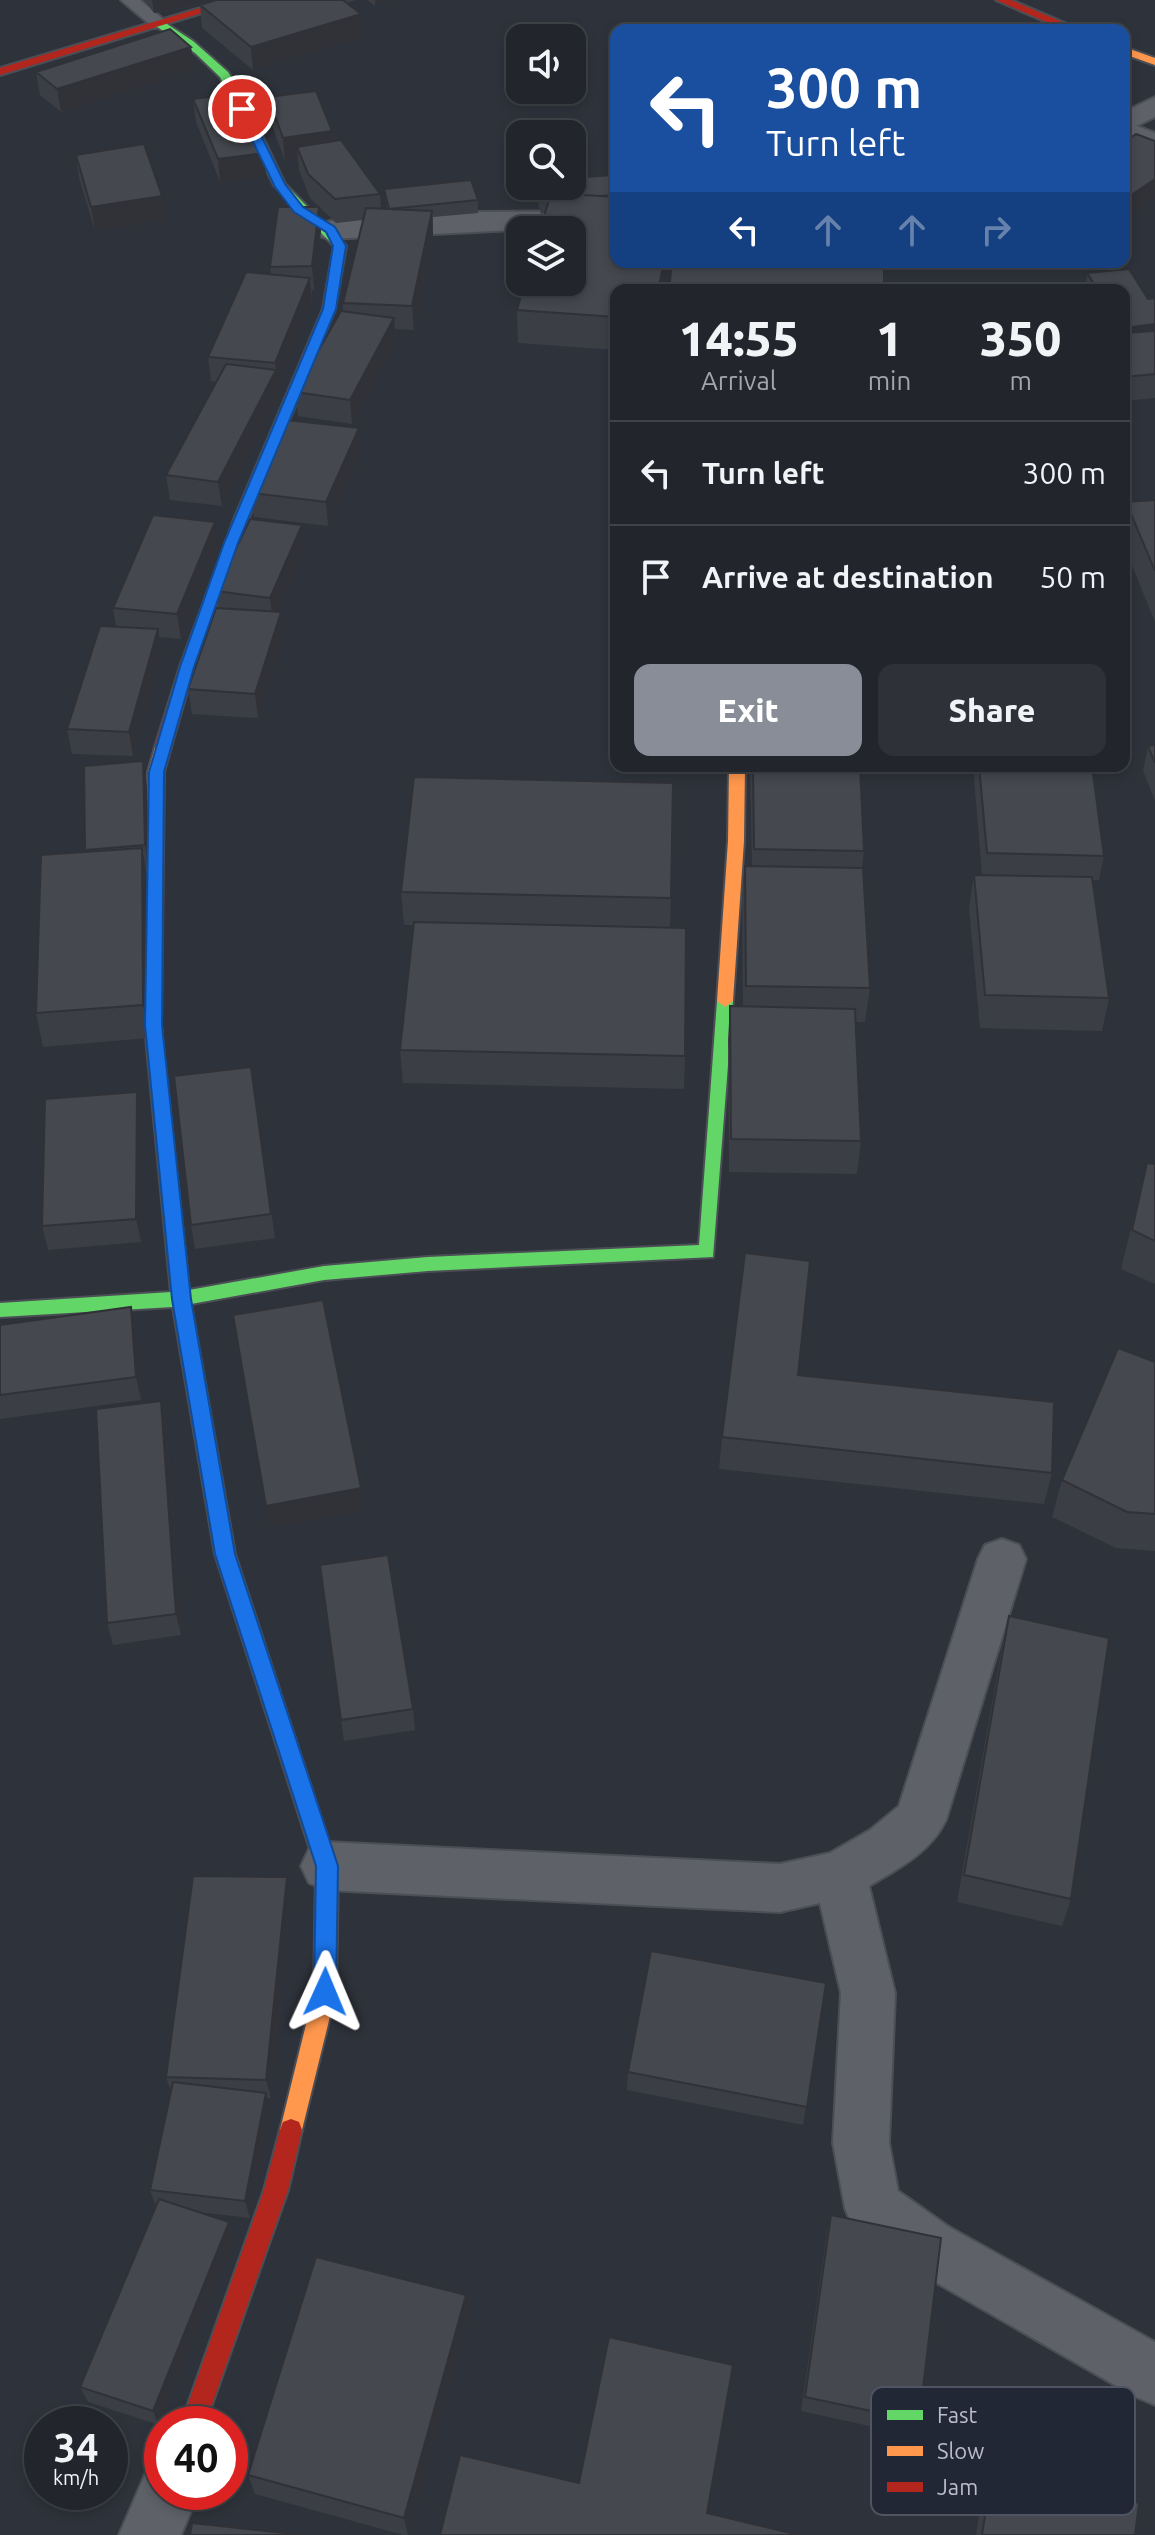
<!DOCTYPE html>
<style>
:root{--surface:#22262c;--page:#2e3238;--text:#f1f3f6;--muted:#a2a5a9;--line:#3f4348;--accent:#888d98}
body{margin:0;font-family:Ubuntu,sans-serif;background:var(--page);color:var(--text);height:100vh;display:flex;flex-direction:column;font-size:30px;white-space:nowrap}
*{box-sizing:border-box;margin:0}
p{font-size:26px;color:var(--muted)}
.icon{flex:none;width:44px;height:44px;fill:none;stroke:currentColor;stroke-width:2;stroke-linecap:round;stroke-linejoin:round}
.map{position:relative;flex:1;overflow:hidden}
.side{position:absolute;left:610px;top:284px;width:520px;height:488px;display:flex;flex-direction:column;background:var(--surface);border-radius:16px;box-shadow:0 4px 12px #0003,0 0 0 2px var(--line)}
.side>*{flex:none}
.hud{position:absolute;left:610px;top:24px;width:520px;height:244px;border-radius:16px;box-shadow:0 4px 12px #0003,0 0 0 2px var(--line);background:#1a4fa0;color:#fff;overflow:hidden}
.controls{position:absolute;left:506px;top:24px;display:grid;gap:16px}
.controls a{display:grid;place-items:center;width:80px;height:80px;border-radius:16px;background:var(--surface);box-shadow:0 4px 12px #0003,0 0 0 2px var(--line);font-size:40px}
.speed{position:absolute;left:24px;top:2406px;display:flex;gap:16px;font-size:40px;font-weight:700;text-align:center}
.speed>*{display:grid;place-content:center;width:104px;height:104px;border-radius:50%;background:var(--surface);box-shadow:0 4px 12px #0003,0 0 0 2px var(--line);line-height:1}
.speed small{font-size:20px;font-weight:400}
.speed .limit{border:12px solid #d22;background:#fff;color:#111}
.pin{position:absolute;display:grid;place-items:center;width:68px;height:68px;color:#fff;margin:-34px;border:4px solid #fff;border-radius:50%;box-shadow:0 2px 8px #0007}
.me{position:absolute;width:88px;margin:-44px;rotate:1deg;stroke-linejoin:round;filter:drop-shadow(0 0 6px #0008)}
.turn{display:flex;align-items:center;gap:28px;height:168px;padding:0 24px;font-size:36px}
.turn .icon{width:104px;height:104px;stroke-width:2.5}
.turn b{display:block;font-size:56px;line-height:68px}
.lanes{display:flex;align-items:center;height:76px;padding:0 24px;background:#0003;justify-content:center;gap:40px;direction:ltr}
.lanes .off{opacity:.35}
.eta{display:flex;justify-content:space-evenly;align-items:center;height:136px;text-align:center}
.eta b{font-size:48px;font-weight:800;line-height:56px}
.cta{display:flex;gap:16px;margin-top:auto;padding:16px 24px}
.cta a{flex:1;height:92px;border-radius:16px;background:var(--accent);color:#fff;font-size:32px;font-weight:800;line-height:92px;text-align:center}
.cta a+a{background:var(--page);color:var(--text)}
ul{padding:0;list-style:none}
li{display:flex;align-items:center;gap:24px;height:104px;padding:0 24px;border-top:2px solid var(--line)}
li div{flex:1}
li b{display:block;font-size:30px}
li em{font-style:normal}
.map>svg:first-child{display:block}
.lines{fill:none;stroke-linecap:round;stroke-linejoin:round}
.lane-casing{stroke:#4c4e55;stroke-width:4}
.street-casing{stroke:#4c4e55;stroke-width:4}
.fast-casing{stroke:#4c4e55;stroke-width:4}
.slow-casing{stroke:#4c4e55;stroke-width:4}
.jam-casing{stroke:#4c4e55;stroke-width:4}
.lane{fill:#5e6168;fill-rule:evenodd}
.street{fill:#5e6168;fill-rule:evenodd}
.fast{fill:#63d668;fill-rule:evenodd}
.slow{fill:#ff974d;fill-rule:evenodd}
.jam{fill:#b3261e;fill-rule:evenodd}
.wall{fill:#3b3e44}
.shaded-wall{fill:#303237}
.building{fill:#45484f;stroke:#303237;stroke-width:2}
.route{fill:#1a73e8;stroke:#114b97;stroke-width:2}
.key{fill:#212735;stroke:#4f5462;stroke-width:2}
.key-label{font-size:22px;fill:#b9beca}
</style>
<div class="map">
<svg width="1155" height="2535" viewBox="0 0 1155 2535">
<rect width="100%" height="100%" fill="#2e323a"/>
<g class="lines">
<g class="lane-casing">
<path id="lane" d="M121 0H140L169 24 166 28H154Z
M1124 121 1155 133V145L1124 133Z"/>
</g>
<g class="street-casing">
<path id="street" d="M1155 97V117L1124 132V112Z
M586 211 596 214 601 220 596 226 330 239 319 236 315 230 319 224 330 221 476 212Z
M1002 1539 1019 1545 1026 1559 946 1820C931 1852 898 1869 869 1886L895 1993 889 2143 898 2191 949 2227 1155 2342V2405L1134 2396 909 2267 853 2228 845 2208 833 2143 841 1993 820 1903 780 1912 327 1890 309 1883 301 1866 309 1849 327 1842 780 1864 830 1853 870 1830 899 1806 978 1559 985 1545Z
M162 2464V2492H199L181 2535H119L147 2470Z"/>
</g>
<g class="fast-casing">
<path id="fast" d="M156 22H164L193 41 228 72 243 96 285 184 346 246 335 309 249 517 242 521 235 517 323 309 334 246 274 185 220 77 195 53 156 26Z
M725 995 733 1001 713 1257 428 1271 324 1280 191 1304 235 1554 338 1870 335 1877 327 1880 319 1877 215 1554 173 1307 0 1317V1303L171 1292 148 1058 156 1052 164 1058 189 1290 324 1266 428 1257 699 1245 717 1001Z"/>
</g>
<g class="slow-casing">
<path id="slow" d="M1124 47 1155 58V65L1124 54Z
M163 742 171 747 164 772 161 1025 164 1058 156 1064 148 1058 145 1025 148 772 155 747Z
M729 766H745L744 841 733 1001 725 1007 717 1001 728 841Z
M327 1860 335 1863 338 1870 336 1992 302 2130 299 2138 291 2141 283 2138 280 2130 314 1992 316 1870 319 1863Z"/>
</g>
<g class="jam-casing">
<path id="jam" d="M227 0H244L0 75V68Z
M996 0H1011L1081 30H1065Z
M242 513 249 517 194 667 171 747 168 750H158L155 747 180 667 235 517Z
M291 2119 299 2122 302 2130 288 2190 205 2424H181L264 2190 280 2130 283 2122Z"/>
</g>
<use href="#lane" class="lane"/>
<use href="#street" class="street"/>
<use href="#fast" class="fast"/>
<use href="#slow" class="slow"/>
<use href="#jam" class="jam"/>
</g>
<path class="wall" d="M144 0H356L347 3 361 14 363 37 253 70 202 28 200 5 211 2 154 13Z
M367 0H393L375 6Z
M191 47 194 70 61 112 40 95 36 72Z
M268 97 332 131 333 141 380 194 381 209H387L384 189 478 200V213L433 217V235L414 330 395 329 396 342 352 424 298 416 295 392 343 311V303L363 220 336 223 310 198 299 170 298 159 285 161 270 120Z
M193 99 264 153 266 176 220 182 196 122Z
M76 155 166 220 95 231 79 178Z
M616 184V262H671L664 290H616V350L518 343 517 310 545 213 541 214 535 193V186Z
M321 230 314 290H312V302L278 386 279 395 222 506 170 500 166 475 216 382 211 381 208 357 271 274 270 267Z
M1087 273 1148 299 1155 298V398L1124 401V290H1085Z
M360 453 328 526 254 517 251 493Z
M1155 500V622L1124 546V512L1126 502Z
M302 525 304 549 277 612 284 637 258 718 192 714 188 689 218 608 216 591Z
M218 546 181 639 159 637 162 654 133 756 72 754 67 729 116 627 113 608Z
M1155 745V801L1143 771 1148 746Z
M84 766 147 786 149 870H146L148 881 149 1038 43 1047 36 1013 85 852Z
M750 766H860L864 851 862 868 870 988 865 1022H855L861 1141 857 1174 729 1172 728 1040 730 1006 743 1007 742 900 745 866H752Z
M973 766H1092L1104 856 1099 880H1093L1109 998 1102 1031 980 1028 969 908 974 875H982Z
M401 892 671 898 670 927 685 1056 684 1089 403 1083 400 1050 414 925H404Z
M251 1067 275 1238 195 1249 191 1225Z
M137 1092 141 1116V1242L48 1250 42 1226Z
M1147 1163 1155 1164V1284L1121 1269Z
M0 1325 136 1330 141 1400 0 1419Z
M1155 1362V1551L1116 1548 1052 1517 1062 1480Z
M798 1375 1052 1473 1044 1504 719 1469 722 1437Z
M161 1401 166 1424 181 1635 113 1645 107 1623Z
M1009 1616 1071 1899 1062 1926 957 1902 1002 1646Z
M413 1709 415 1730 344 1741 341 1720Z
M287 1877 290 1897 271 2098H267L270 2111 250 2218 198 2212 229 2222 234 2239 159 2425 88 2402 80 2387 156 2207 150 2190 171 2092 166 2077Z
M826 1983 803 2125 627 2090 628 2072Z
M831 2215 919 2421 914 2436 801 2411 827 2232Z
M468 2317 408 2535H403L255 2494 248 2475Z
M993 2464 1135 2535H976L984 2483Z"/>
<path class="shaded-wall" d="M152 0H219L154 13Z
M375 0H393L375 6Z
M361 14 363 37 253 70 251 47Z
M191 47 194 70 61 112 57 89Z
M332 131 334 154 297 147 298 159 285 161 283 138Z
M264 153 266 176 220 182 218 159Z
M1155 179V199L1124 221V200Z
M162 196 166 220 95 231 91 207Z
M319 207 321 230 314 290 312 266Z
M432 211 433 235 414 330 412 306Z
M664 262H671L664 290H658Z
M310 278 312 302 278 386 279 395 222 506 218 482 276 371 275 363Z
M394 318 396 342 352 424 350 400Z
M1155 324V348L1124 351V328Z
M359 428 360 453 328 526 326 502Z
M215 522 218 546 181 639 177 614Z
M302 525 304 549 273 622 270 598Z
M281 612 284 637 258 718 255 694Z
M158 629 162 654 133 756 129 732Z
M143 761 147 786 149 870 145 845Z
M142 848 148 881 149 1038 143 1005Z
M137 1092 141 1116V1242L136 1219Z
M131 1307 136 1330 141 1400 136 1377Z
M161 1401 166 1424 181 1635 176 1614Z
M361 1488 364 1511 270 1528 266 1506Z
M287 1877 290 1897 271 2098 266 2080Z
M266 2093 270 2111 250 2218 245 2201Z
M229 2222 234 2239 159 2425 153 2411Z
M466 2295 468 2317 408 2535 404 2518Z"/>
<path class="building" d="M216 0H343L361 14 251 47 200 5Z
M170 29 191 47 57 89 36 72Z
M316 91 332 131 283 138 268 97Z
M234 94 264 153 218 159 193 99Z
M1136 134 1155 141V179L1124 200V142Z
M341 140 380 194 335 199 308 174 297 147Z
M144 144 162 196 91 207 76 155Z
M613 175 616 184V195L600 196 551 193 549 200 541 201 537 186H572V178Z
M471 180 478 200 389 209 384 189Z
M551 193 616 197V262H664L658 290H616V317L517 310 525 282H572V230H540Z
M278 207H319L312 266 270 267Z
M366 208 432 211 412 306 343 303Z
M672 262H884V290H669Z
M1129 269 1148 299 1155 298V324L1124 328V290H1098L1087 273Z
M246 272 310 278 275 363 208 357Z
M341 311 394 318 350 400 295 392Z
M1155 331V374L1124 377V333Z
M226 364 276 370 218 482 166 475Z
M286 420 359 428 326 502 251 493Z
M1155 500V571L1126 502Z
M153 515 215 522 177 614 113 608Z
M250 519 302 525 270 598 216 591Z
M216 608 281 612 255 694 188 689Z
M100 626 158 629 129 732 67 729Z
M1155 745V763L1148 746Z
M143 761 145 845 85 850 84 766Z
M753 766H860L864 851 754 849Z
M979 766H1092L1104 856 987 853Z
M414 777 673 783 671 898 401 892Z
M142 848 143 1005 36 1013 41 855Z
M745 866 863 868 870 988 746 986Z
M974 875 1092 877 1109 998 985 995Z
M414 922 686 928 685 1056 400 1050Z
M730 1006 855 1009 861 1141 731 1139Z
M251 1067 271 1214 191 1225 174 1076Z
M137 1092 136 1219 42 1226 45 1099Z
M1147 1163 1155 1164V1241L1132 1230Z
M745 1253 810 1261 798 1375 1054 1402 1052 1473 722 1437Z
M323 1300 361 1488 266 1506 233 1315Z
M131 1307 136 1377 0 1395V1325Z
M1118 1348 1155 1362V1514L1127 1512 1062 1480Z
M161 1401 176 1614 107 1623 96 1409Z
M388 1555 413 1709 341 1720 320 1565Z
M1009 1616 1109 1638 1071 1899 964 1875Z
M193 1876 287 1877 266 2080 166 2077Z
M651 1951 826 1983 807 2107 628 2072Z
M173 2082 266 2093 245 2201 150 2190Z
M159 2199 229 2222 153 2411 80 2387Z
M831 2215 941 2238 919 2421 805 2397Z
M316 2257 466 2295 404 2518 248 2475Z
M609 2337 733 2365 707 2513 799 2535H440L460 2455 579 2483Z
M993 2464 1139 2503 1135 2535H982Z
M192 2523 303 2535H190Z"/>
<path class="route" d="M242 105 248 109 285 184 303 207 335 227 346 246 336 309 238 543 194 667 164 772 162 1025 191 1299 235 1554 338 1866 336 1992 333 2000 325 2003 317 2000 314 1992 316 1866 215 1554 172 1299 145 1025 149 772 180 667 224 543 323 309 333 246 326 232 294 212 275 187 237 109Z"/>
<rect x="871" y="2387" width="264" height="128" rx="12" class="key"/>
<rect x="887" y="2410" width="36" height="10" fill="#63d668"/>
<rect x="887" y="2446" width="36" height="10" fill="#ff974d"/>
<rect x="887" y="2482" width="36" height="10" fill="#b3261e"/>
<g class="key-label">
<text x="937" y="2423">Fast</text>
<text x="937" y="2459">Slow</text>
<text x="937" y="2495">Jam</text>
</g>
</svg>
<div class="controls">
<a><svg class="icon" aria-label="sound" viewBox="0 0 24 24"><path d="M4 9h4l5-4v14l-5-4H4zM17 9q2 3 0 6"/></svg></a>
<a><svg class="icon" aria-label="search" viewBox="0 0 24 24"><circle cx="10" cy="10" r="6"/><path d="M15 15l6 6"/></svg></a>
<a><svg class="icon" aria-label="layers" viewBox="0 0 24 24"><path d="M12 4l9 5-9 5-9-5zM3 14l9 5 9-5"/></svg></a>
</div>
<div class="speed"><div>34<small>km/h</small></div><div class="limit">40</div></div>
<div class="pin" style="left:242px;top:109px;background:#d93025"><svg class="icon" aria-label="arrive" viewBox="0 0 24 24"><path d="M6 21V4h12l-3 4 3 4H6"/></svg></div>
<svg class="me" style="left:325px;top:1992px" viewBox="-20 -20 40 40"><path d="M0-17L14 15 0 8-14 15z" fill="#1a73e8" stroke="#fff" stroke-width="4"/></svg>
<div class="hud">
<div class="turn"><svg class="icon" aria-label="left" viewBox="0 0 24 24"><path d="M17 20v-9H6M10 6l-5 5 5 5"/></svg><div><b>300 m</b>Turn left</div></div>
<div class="lanes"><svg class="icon" aria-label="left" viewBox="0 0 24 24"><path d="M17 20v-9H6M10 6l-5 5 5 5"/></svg><svg class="icon off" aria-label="ahead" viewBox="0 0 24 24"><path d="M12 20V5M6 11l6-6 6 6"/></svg><svg class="icon off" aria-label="ahead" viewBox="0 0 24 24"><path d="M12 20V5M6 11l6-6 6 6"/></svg><svg class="icon off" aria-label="right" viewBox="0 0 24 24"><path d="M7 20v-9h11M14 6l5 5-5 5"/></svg></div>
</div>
<section class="side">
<div class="eta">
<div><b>14:55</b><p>Arrival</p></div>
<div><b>1</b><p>min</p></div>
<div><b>350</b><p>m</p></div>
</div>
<ul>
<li><svg class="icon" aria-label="left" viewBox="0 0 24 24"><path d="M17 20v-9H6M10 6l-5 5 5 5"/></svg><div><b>Turn left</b></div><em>300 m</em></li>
<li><svg class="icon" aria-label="arrive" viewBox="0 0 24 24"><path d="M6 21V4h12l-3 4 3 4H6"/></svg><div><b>Arrive at destination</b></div><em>50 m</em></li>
</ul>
<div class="cta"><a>Exit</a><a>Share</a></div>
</section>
</div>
